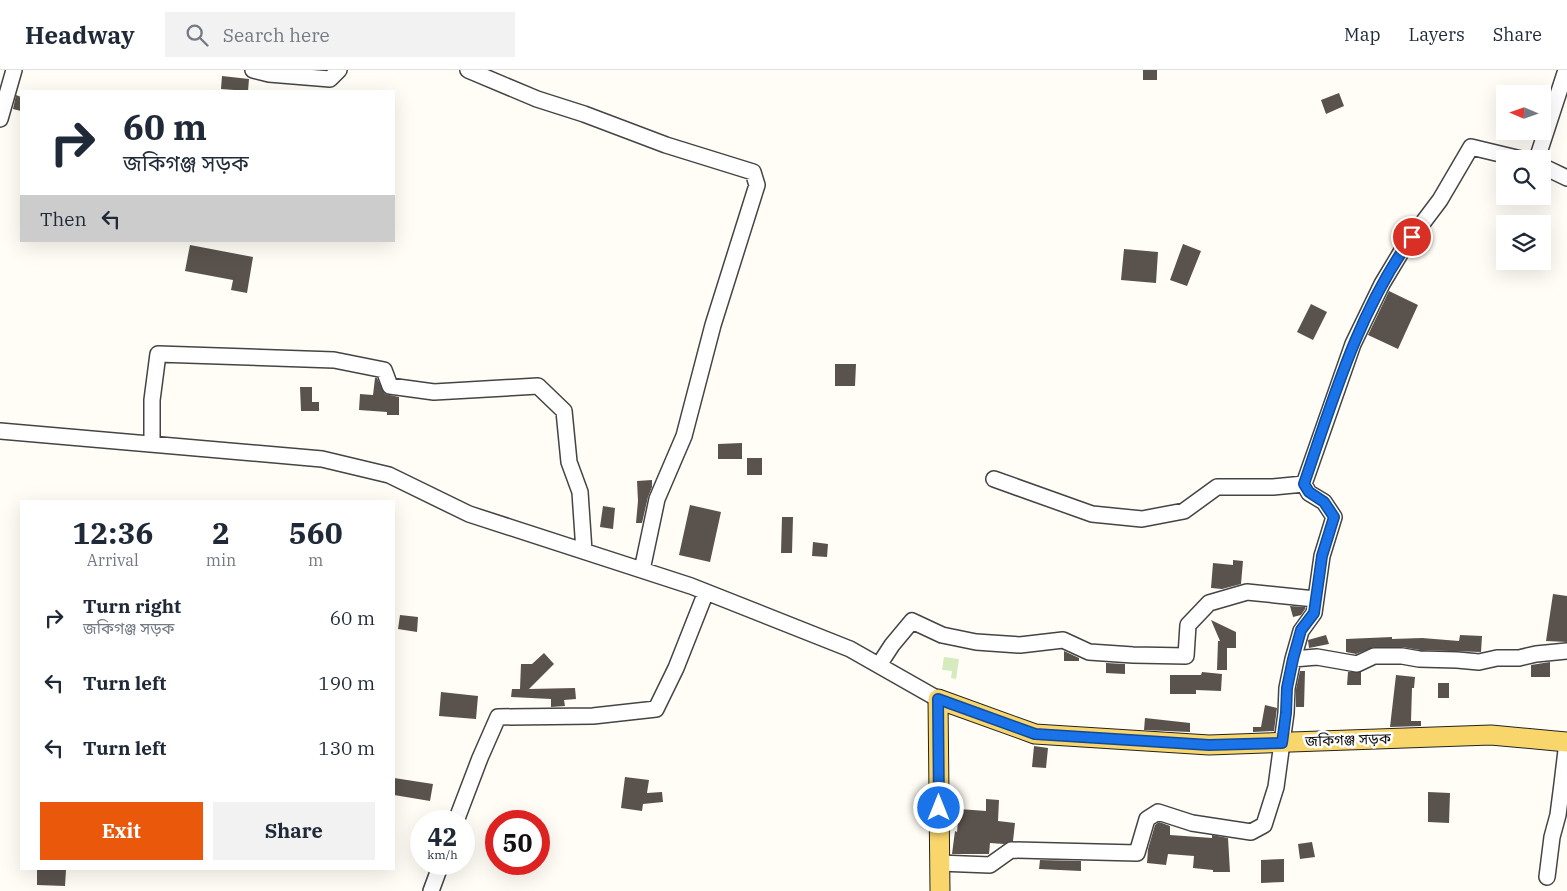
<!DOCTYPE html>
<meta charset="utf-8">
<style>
:root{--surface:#fff;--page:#f2f2f3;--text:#1f2937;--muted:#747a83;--line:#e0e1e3;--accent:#ea580c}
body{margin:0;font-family:"IBM Plex Serif","Noto Sans Bengali",serif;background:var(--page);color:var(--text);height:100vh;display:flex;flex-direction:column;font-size:19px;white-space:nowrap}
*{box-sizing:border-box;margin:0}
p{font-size:16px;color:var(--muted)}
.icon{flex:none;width:28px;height:28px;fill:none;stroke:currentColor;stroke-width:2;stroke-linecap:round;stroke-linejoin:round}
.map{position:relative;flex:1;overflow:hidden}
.details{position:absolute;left:20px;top:430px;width:375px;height:370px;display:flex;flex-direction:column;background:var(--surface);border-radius:0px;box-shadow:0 5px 20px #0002}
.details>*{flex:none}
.hud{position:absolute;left:20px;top:20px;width:375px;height:152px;border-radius:0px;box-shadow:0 5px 20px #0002;background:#fff;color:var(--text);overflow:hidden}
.needle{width:32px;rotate:272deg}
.fabs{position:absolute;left:1496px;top:15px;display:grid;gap:10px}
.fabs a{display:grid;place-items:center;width:55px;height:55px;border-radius:0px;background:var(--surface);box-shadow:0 5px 20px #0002;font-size:25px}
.speed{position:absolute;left:410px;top:740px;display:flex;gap:10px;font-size:25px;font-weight:700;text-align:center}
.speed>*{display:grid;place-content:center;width:65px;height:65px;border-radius:50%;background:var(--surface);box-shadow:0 5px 20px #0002;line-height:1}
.speed small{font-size:12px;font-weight:400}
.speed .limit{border:8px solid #d22;background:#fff;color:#111}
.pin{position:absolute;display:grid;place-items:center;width:42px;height:42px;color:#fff;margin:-21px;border:2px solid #fff;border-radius:50%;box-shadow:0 1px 5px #0007}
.me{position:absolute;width:55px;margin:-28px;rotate:0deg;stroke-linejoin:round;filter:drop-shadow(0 0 4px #0008)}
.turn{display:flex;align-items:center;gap:18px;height:105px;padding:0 20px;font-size:22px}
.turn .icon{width:65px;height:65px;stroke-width:2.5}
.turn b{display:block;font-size:35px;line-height:42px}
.then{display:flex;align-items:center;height:48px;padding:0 20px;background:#0003;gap:10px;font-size:19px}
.eta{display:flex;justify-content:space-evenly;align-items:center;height:85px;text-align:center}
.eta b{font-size:30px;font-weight:700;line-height:35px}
.primary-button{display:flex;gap:10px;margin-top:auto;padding:10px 20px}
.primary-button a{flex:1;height:58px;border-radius:0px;background:var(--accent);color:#fff;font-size:20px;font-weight:700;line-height:58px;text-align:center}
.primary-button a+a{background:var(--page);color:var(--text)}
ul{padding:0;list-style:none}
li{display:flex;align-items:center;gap:15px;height:65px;padding:0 20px}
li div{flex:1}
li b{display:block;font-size:19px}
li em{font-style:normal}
header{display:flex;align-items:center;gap:30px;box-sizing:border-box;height:70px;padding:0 25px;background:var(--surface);border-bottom:1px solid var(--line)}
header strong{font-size:24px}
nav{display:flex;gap:28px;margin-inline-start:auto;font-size:18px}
.search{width:350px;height:45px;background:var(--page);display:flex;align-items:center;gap:12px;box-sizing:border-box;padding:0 18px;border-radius:0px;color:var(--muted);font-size:19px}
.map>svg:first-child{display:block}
.green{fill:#d5ebbd}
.building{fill:#5a524d}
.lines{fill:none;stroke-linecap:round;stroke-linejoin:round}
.minor-casing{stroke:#444;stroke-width:18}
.major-casing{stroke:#222;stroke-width:21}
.minor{stroke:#fff;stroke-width:15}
.major{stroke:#f9d66b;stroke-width:19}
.route-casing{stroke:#114b97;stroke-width:12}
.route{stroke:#1a73e8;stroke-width:9}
.labels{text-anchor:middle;stroke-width:5;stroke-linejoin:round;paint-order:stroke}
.street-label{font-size:15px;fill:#111;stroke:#fff}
</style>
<header>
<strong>Headway</strong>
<div class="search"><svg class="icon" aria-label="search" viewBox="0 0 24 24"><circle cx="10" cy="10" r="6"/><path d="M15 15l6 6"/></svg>Search here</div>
<nav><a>Map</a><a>Layers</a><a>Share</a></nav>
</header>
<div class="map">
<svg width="1567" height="821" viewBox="0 0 1567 821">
<rect width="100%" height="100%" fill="#fffdf5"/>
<path class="green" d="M944 587 959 589 956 609 951 608 952 601 942 600Z"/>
<path class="building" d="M1143 0H1157V10H1143Z
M222 6 249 9 248 21 221 19Z
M1339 23 1344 36 1326 44 1321 30Z
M16 25 21 27V41L13 39Z
M1183 174 1201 181 1187 216 1170 210Z
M190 175 253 187 247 223 231 220 233 210 185 201Z
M1124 179 1158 182 1156 213 1121 210Z
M1389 221 1418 235 1398 279 1368 265Z
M1311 234 1327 242 1313 270 1297 262Z
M835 294H856L855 316H835Z
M375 308H377L385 324 399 327V345H387V342L359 340 360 324 373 325Z
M300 317H312V332H319V341H301Z
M742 373V389H718V374Z
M747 388H762V405H747Z
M652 410V417L648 427 642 453H636L638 431 637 411Z
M690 435 721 442 710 492 679 485Z
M603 436 615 438 613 459 600 457Z
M782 447H793L792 483H781Z
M813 472 828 474 827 487 812 486Z
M1233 490 1243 491 1241 514 1222 519 1211 518 1213 493 1233 495Z
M1553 524 1567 526V572L1546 571Z
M1290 536 1305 537V539L1301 545 1293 547Z
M400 545 418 547 417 562 398 559Z
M1211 550 1236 562V578H1227V600H1217L1218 571H1220Z
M1326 565 1329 574 1309 578 1308 570Z
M1460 565 1482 566 1481 582 1420 580 1402 577H1374L1356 584 1346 582V569L1392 567V569L1422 568 1459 571Z
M1064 581 1079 588V591H1064Z
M544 583 554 594 529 619 575 618 576 629 564 630 565 636 551 637V629L511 627 512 619H520L521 594H532Z
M1550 592V607H1531V595Z
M1106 593 1125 594V604L1106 603Z
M1300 601H1305L1304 637H1296V619Z
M1202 602 1222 604 1221 621 1196 620V624H1170V605H1201Z
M1348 602H1361V615H1347Z
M1396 605 1415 607 1414 618H1412L1411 651H1421V656L1390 657Z
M1438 613H1449V628H1438Z
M441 622 478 626 476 649 439 646Z
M1265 635 1277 638 1274 661 1253 662V657H1261Z
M1145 648 1190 653V662L1144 660Z
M1034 676 1048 678 1046 698 1032 697Z
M625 707 649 710 647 723 662 722 663 732 643 734 642 741 621 738Z
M394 708 433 714 430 731 394 725Z
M1428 722 1450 723 1449 753 1428 752Z
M986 729 999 730 998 751 1015 753 1013 771 1004 774 990 773 989 784H952L955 761 957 762 959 739 986 741Z
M1159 752 1170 756V765L1212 768V765L1228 768 1230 802H1213V800L1193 798 1194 786 1168 784 1166 795 1147 793 1148 779 1155 755Z
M1312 772 1315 787 1300 789 1298 774Z
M1284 789V812L1261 813V790Z
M1040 790 1081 791V801L1039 799Z
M37 799 66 800 65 816 37 815Z"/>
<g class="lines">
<g class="minor-casing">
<path id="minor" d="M253 0 269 4 330 9 339 0
M468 0 537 29 584 44 666 75 753 102 757 115 713 255 684 366 657 429 642 500
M0 49 14 0
M1537 89 1566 0
M1542 96 1567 108
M0 361 322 389 389 405 469 444 691 516 850 579 938 629
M152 374V330L158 284 334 290 384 300 390 316 434 322 538 316 564 341 569 392 580 422 584 481
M1304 414 1353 274 1382 214 1403 179 1440 130 1471 77 1521 89
M1293 589 1317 587 1357 594 1374 586H1402L1419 589 1457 590 1479 592 1497 588H1519L1536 584 1567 581
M879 595 892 575 912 551 942 565 976 572 1020 575 1063 570 1089 582 1133 585 1186 586 1188 555 1209 533 1247 522 1315 529
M456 751 480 688 498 647 593 646 656 639 676 598 706 522
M939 793 990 795 1011 780 1137 783 1147 749 1158 742 1192 753 1251 762 1264 755 1276 717 1286 643 1287 618 1293 589 1301 561 1314 543 1322 486 1334 447 1324 432 1309 423 1304 414 1273 417H1217L1184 441 1142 449 1092 444 994 409
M1547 807 1552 767 1558 745 1562 714 1567 672
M431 821 441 794"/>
</g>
<g class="major-casing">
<path id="major" d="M940 821 938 629 1035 664 1209 675 1491 665 1567 672"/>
</g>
<use href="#minor" class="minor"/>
<use href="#major" class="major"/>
</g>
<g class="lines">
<g class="route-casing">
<path id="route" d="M939 738 938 629 1035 664 1209 675 1282 673 1286 643 1287 618 1293 589 1301 560 1314 543 1322 486 1334 447 1324 432 1309 422 1304 414C1333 329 1359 240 1412 167"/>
</g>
<use href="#route" class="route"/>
</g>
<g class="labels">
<g class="street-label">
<text transform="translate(1348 670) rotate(-2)" y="5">জকিগঞ্জ সড়ক</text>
</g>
</g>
</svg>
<div class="fabs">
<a><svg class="needle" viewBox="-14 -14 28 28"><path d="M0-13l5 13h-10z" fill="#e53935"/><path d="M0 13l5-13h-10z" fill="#747a83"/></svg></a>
<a><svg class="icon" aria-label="search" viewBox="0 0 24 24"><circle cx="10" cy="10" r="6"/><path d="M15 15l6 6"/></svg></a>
<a><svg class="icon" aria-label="layers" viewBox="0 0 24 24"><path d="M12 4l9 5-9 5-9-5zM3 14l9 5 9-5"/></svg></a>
</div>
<div class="speed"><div>42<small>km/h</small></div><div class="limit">50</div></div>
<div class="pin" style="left:1412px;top:167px;background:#d93025"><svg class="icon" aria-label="arrive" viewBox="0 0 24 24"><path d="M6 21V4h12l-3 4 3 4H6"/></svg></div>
<svg class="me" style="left:939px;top:738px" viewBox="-20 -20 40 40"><circle r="17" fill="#1a73e8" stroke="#fff" stroke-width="3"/><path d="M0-11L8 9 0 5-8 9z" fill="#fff"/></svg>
<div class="hud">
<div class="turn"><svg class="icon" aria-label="right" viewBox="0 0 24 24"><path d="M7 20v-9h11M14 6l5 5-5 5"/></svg><div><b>60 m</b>জকিগঞ্জ সড়ক</div></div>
<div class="then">Then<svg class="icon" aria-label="left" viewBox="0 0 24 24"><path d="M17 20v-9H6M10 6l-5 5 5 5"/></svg></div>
</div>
<section class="details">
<div class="eta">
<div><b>12:36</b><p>Arrival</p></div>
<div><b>2</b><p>min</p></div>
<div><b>560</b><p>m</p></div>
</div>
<ul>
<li><svg class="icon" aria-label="right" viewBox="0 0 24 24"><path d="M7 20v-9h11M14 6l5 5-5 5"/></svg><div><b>Turn right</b><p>জকিগঞ্জ সড়ক</p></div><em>60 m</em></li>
<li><svg class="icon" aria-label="left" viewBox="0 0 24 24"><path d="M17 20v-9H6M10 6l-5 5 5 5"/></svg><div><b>Turn left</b></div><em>190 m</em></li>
<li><svg class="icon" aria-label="left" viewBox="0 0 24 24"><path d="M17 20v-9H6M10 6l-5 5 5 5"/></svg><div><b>Turn left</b></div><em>130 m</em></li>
</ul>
<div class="primary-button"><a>Exit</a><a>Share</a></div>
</section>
</div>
